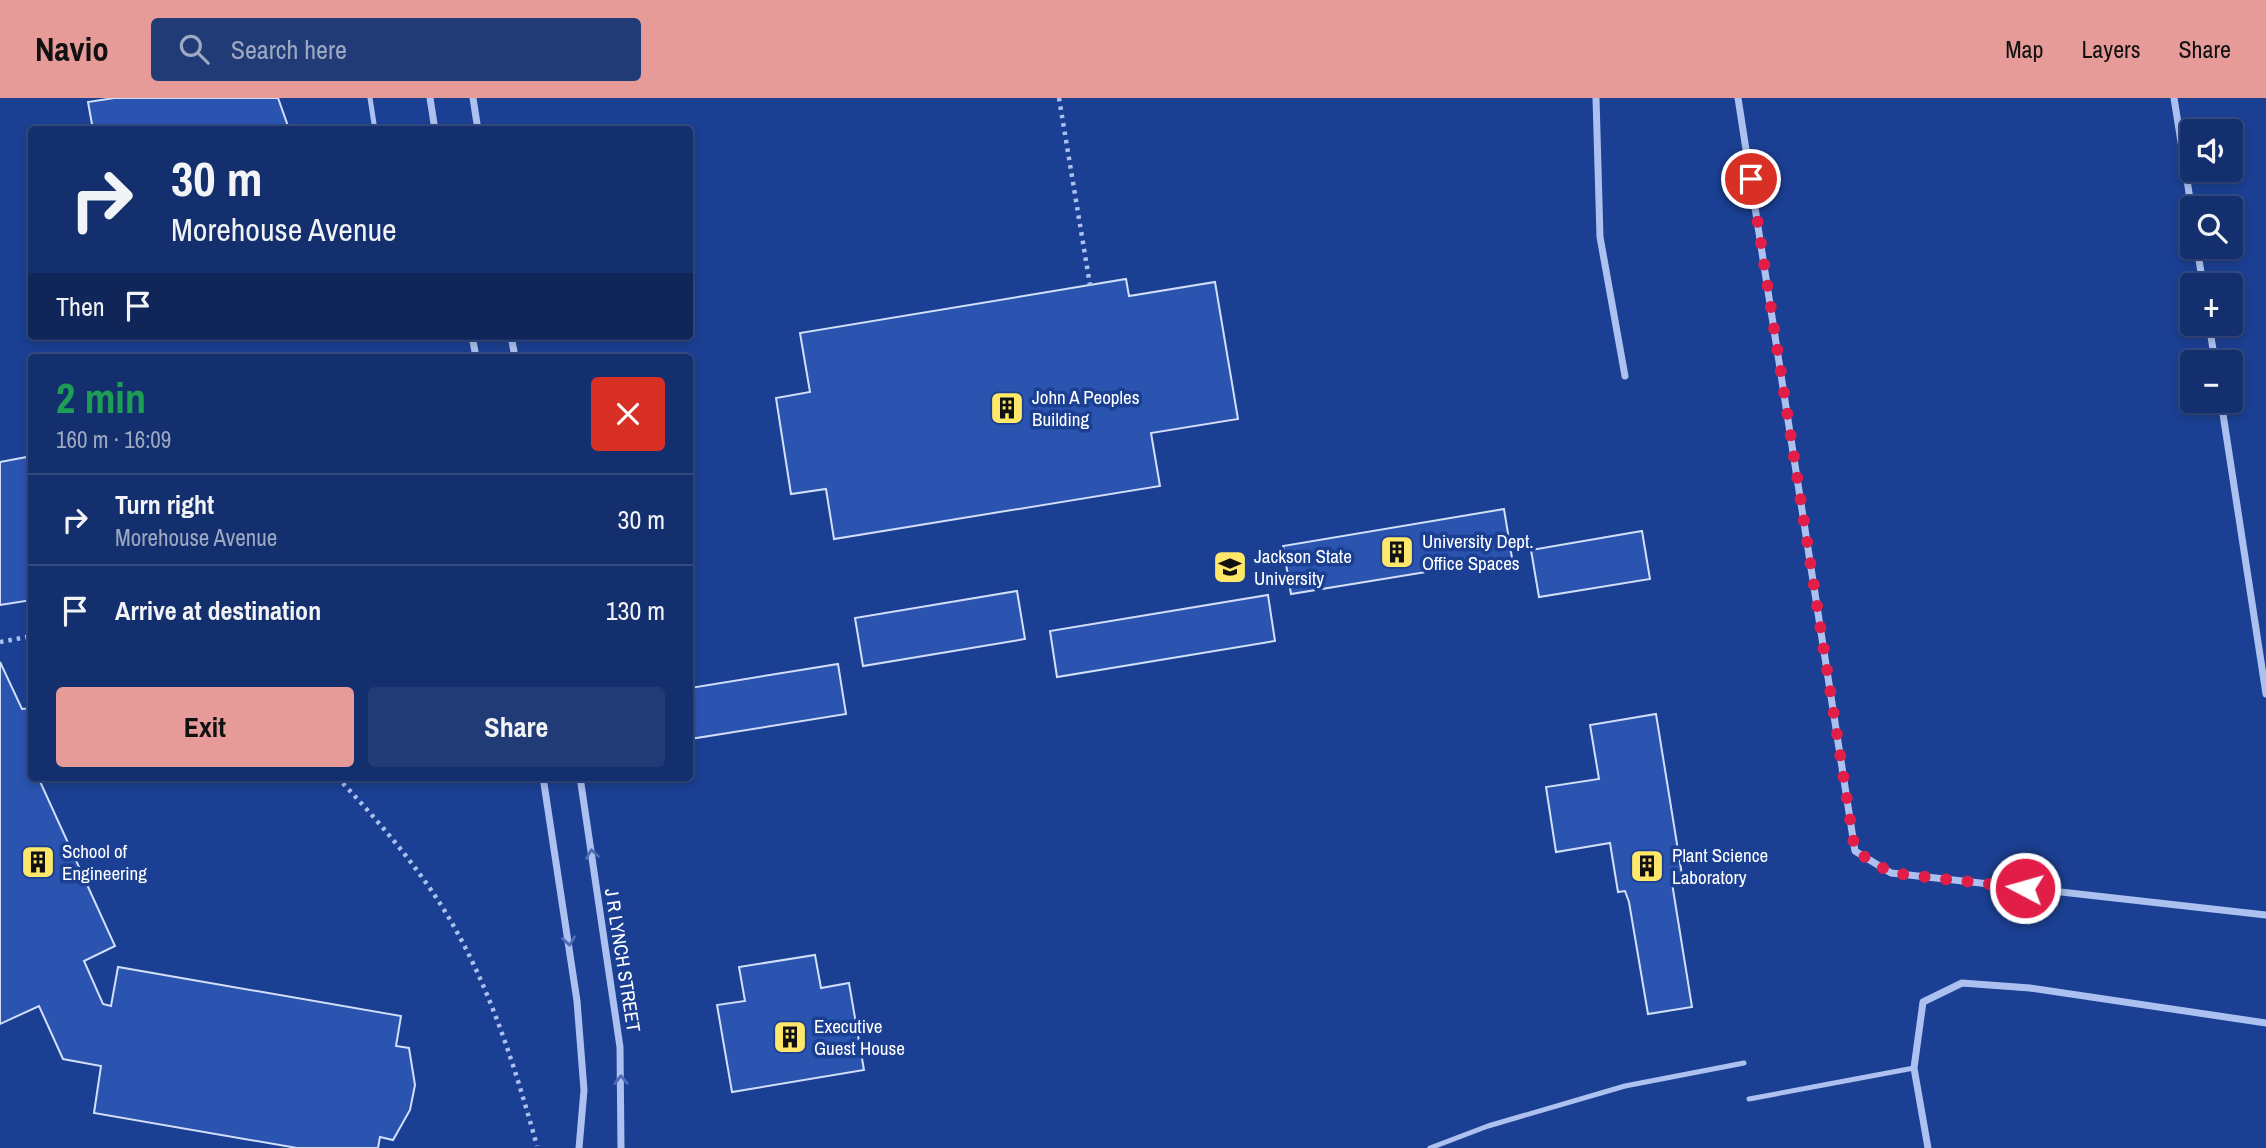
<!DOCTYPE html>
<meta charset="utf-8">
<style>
:root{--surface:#142f6e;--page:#213b76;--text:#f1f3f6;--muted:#9da9c2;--line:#334a81;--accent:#e69b98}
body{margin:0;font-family:"Archivo Narrow",sans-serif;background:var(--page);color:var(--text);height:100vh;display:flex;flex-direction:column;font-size:26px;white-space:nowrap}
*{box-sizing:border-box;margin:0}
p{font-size:23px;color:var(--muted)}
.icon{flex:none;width:38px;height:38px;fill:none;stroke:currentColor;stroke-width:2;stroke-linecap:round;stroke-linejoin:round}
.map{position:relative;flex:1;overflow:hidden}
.panel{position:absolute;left:28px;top:256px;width:665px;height:427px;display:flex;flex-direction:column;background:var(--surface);border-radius:7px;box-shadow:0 4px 10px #0003,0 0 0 2px var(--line)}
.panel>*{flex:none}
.top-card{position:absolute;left:28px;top:28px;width:665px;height:214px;border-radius:7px;box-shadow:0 4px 10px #0003,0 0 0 2px var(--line);background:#142f6e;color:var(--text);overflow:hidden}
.fabs{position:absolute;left:2180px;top:21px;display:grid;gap:14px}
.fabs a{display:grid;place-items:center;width:63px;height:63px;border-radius:7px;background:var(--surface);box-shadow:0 4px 10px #0003,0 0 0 2px var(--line);font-size:35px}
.pin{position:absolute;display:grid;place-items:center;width:60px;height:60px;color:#fff;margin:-30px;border:4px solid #fff;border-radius:50%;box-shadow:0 2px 7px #0007}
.me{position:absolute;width:77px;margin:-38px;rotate:276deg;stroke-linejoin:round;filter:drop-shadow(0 0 5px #0008)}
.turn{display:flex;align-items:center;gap:24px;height:147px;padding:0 28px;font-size:32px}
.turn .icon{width:91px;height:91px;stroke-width:2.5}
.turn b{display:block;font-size:49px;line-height:60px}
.then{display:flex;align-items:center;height:66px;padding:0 28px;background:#0003;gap:14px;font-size:26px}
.round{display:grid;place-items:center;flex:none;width:74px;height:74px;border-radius:7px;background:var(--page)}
.headline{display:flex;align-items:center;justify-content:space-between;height:119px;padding:0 28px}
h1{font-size:42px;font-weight:800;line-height:52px;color:#1e9e55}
.action{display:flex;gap:14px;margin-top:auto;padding:14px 28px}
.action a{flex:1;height:80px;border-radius:7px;background:var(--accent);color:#111;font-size:28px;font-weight:800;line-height:80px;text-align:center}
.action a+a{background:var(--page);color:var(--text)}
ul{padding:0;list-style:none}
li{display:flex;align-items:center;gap:21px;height:91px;padding:0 28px;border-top:2px solid var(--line)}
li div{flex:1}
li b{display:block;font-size:26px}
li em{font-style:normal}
header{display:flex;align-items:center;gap:42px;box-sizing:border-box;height:98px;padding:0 35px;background:var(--accent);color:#111}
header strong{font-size:33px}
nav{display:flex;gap:38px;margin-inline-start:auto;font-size:24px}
.search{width:490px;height:63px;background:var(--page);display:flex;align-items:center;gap:18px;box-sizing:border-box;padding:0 24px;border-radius:7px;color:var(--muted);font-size:26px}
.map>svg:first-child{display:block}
.building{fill:#2a54b0;stroke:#d2dffa;stroke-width:2}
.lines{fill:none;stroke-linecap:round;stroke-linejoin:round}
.path{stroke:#acc1ef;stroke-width:4.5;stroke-dasharray:3.5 5;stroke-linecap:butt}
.lane{stroke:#acc1ef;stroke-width:5}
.street{stroke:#acc1ef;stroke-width:7}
.oneway{stroke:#4e6cb3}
.route{stroke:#e11d48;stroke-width:12;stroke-dasharray:0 21.6}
.labels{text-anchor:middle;stroke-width:7;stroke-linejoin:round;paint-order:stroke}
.poi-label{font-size:19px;fill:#fff;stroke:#1b3f92;text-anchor:start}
.street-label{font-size:19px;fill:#fff;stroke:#1b3f92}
</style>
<header>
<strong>Navio</strong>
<div class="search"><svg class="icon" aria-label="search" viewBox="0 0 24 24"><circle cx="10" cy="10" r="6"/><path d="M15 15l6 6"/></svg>Search here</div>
<nav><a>Map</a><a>Layers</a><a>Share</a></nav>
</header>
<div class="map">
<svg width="2266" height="1050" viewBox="0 0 2266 1050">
<rect width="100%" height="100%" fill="#1b3f92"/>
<path class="building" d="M114 0H278L288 28 311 29V32H93L88 4Z
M1126 181 1129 198 1215 184 1238 321 1151 335 1160 388 834 441 826 391 791 396 776 300 810 294 800 235Z
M32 358V502L0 507V364Z
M1504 411 1512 460 1291 496 1283 448Z
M1642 433 1650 481 1539 499 1531 452Z
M1017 493 1025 541 863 568 855 520Z
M1268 497 1275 543 1057 579 1050 533Z
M0 564 22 611 32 610V679H38L115 848 84 863 103 906 111 908 118 869 401 918 396 948 409 950 415 987 410 1012 393 1042 380 1039 378 1050H297L94 1015 101 968 63 961 39 908 0 926Z
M838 566 846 616 690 641V590Z
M1656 616 1683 783 1672 785 1692 909 1648 916 1629 804 1625 793 1618 794 1610 745 1556 754 1546 689 1599 681 1590 627Z
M815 857 821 890 849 885 864 972 732 994 717 907 745 903 739 869Z"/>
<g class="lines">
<path class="path" d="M1059 0 1090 187
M0 544 32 538
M337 679C370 714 401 749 429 789 483 866 512 958 537 1048"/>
<path class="lane" d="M370 0 375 32
M1749 1001 1914 970
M1430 1050 1488 1028 1625 988 1744 965"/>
<path class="street" d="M430 0 435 32
M473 0 478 32
M1596 0 1600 139 1625 278
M1738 0 1855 753 1891 775 2266 817
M2174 0 2193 120
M2197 149 2203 187
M2209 226 2215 264
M472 238 476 259
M511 238 515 259
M2221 303 2266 596
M543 679 577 903 584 992 579 1050
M580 679 620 949 621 1050
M1928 1050 1914 970 1923 904 1962 885 2030 890 2266 925"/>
</g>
<defs><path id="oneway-chevron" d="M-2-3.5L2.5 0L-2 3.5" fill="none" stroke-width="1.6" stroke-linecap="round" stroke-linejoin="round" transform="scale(1.75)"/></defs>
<g class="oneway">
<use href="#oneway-chevron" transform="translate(592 756) rotate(-99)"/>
<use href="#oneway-chevron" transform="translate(569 843) rotate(82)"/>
<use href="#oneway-chevron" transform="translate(621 982) rotate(-91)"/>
</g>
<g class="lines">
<path class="route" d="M1751 81 1855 753 1891 775 2025 790"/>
</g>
<defs>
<g id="building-square" transform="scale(1.75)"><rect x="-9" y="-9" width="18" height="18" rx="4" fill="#ffe869" stroke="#1b3f92"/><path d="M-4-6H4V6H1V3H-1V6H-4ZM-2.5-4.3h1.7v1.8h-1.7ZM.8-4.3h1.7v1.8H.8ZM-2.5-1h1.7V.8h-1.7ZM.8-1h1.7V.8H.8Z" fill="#111"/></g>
<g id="university-square" transform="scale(1.75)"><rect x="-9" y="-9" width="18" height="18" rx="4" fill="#ffe869" stroke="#1b3f92"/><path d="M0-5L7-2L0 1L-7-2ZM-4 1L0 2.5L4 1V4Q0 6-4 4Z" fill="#111"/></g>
</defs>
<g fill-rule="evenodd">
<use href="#building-square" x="1007" y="310"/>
<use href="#building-square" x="1397" y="454"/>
<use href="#university-square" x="1230" y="469"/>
<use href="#building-square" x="38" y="764"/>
<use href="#building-square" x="1647" y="768"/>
<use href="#building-square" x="790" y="939"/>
</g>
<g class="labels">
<g class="poi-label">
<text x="1032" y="306">John A Peoples<tspan x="1032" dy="22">Building</tspan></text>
<text x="1422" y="450">University Dept.<tspan x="1422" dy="22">Office Spaces</tspan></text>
<text x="1254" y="465">Jackson State<tspan x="1254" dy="22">University</tspan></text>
<text x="62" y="760">School of<tspan x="62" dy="22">Engineering</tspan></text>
<text x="1672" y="764">Plant Science<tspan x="1672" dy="22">Laboratory</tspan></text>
<text x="814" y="935">Executive<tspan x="814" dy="22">Guest House</tspan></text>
</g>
<g class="street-label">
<text transform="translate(623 862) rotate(81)" y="7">J R LYNCH STREET</text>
</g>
</g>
</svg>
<div class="fabs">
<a><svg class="icon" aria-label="sound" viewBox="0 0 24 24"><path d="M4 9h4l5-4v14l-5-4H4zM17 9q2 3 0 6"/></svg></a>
<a><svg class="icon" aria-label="search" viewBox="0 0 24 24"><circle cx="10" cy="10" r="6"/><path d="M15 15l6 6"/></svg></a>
<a>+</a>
<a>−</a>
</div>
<div class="pin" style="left:1751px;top:81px;background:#d93025"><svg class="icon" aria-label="arrive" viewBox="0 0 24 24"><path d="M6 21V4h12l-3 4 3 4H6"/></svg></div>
<svg class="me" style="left:2025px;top:790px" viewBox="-20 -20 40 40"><circle r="17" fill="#e11d48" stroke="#fff" stroke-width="3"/><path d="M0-11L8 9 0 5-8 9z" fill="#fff"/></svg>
<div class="top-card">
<div class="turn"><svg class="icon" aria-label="right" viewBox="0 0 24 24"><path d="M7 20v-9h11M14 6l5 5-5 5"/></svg><div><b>30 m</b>Morehouse Avenue</div></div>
<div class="then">Then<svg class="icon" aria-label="arrive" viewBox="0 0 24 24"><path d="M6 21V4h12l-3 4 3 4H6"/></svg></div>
</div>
<section class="panel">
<div class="headline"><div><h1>2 min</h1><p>160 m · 16:09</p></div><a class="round" style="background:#d93025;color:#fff"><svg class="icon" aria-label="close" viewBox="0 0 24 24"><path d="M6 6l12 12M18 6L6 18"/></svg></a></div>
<ul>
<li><svg class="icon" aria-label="right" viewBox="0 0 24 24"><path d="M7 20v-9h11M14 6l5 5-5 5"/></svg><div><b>Turn right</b><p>Morehouse Avenue</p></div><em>30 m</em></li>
<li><svg class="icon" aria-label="arrive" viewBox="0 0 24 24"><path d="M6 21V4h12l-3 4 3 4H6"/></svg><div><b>Arrive at destination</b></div><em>130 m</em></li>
</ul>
<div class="action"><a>Exit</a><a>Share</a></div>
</section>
</div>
